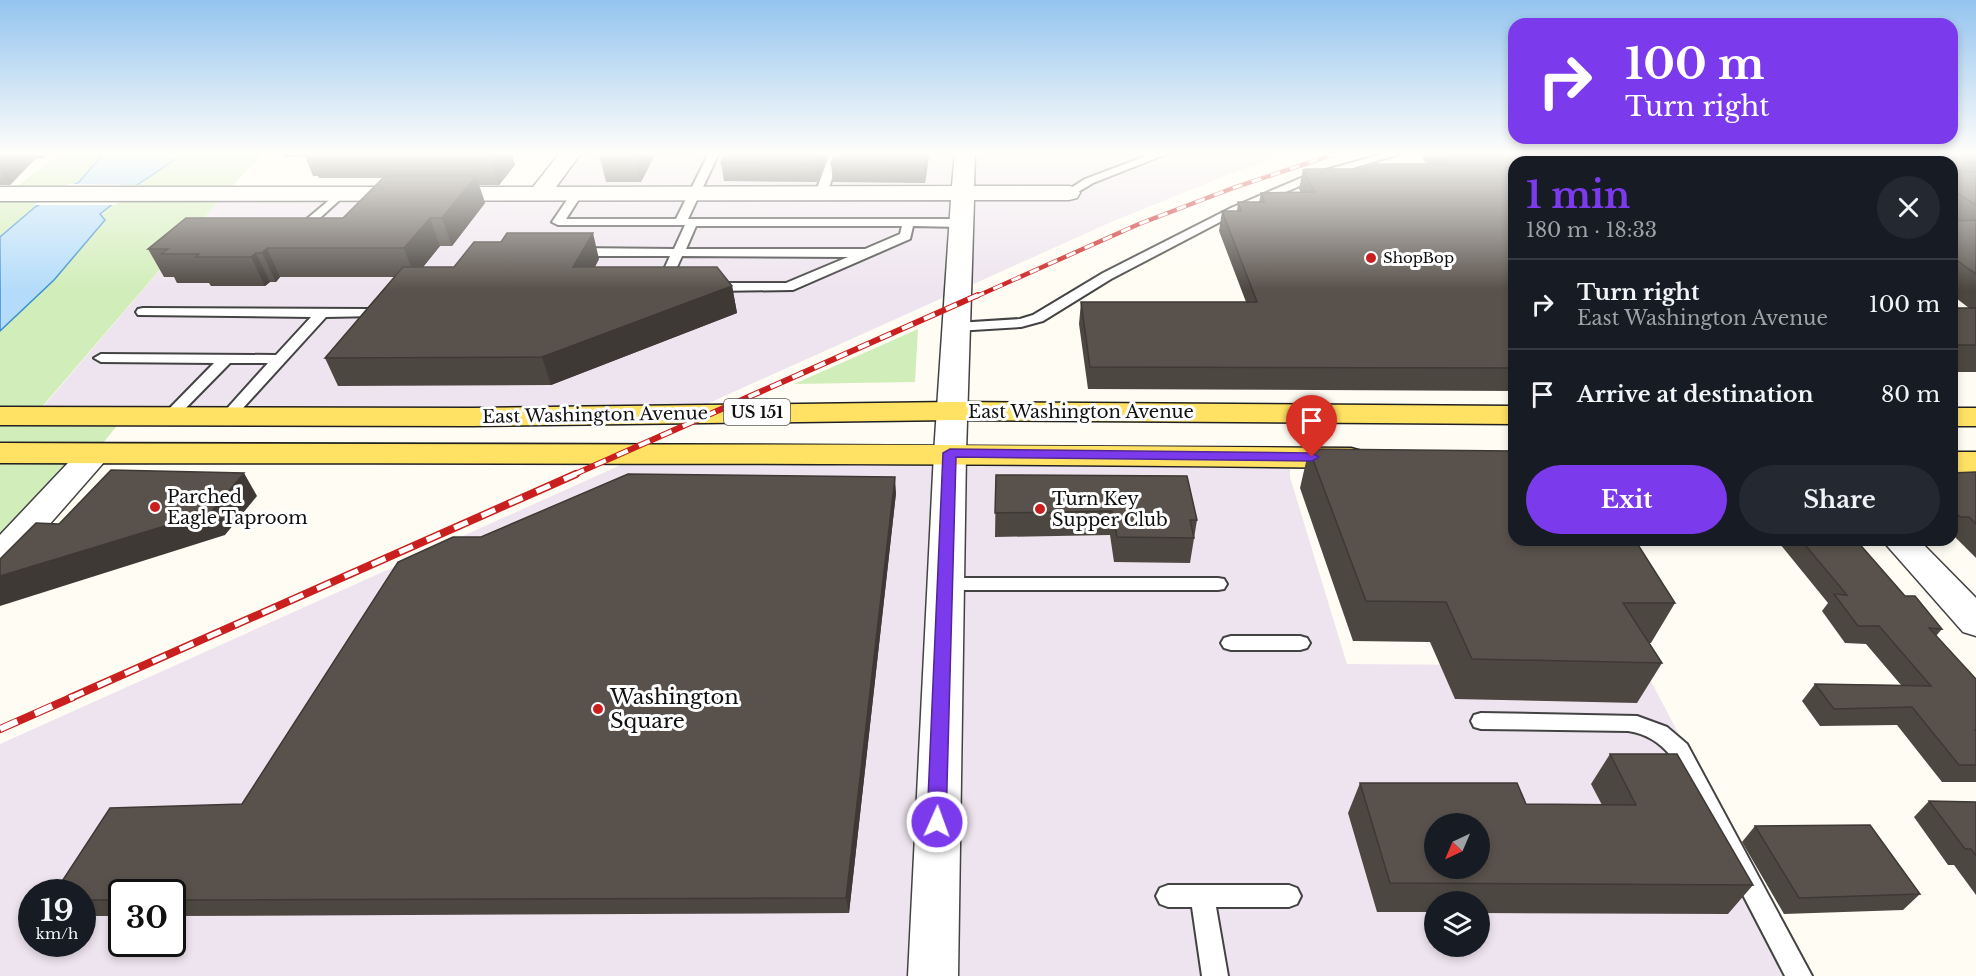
<!DOCTYPE html>
<meta charset="utf-8">
<style>
:root{--surface:#171b24;--page:#242831;--text:#f1f3f6;--muted:#9ea1a6;--line:#363941;--accent:#7c3aed}
body{margin:0;font-family:"Libre Baskerville",serif;background:var(--page);color:var(--text);height:100vh;display:flex;flex-direction:column;font-size:22px;white-space:nowrap}
*{box-sizing:border-box;margin:0}
p{font-size:20px;color:var(--muted)}
.icon{flex:none;width:33px;height:33px;fill:none;stroke:currentColor;stroke-width:2;stroke-linecap:round;stroke-linejoin:round}
.map{position:relative;flex:1;overflow:hidden}
.panel{position:absolute;left:1508px;top:156px;width:450px;height:390px;display:flex;flex-direction:column;background:var(--surface);border-radius:18px;box-shadow:0 3px 9px #0003}
.panel>*{flex:none}
.hud{position:absolute;left:1508px;top:18px;width:450px;height:126px;border-radius:18px;box-shadow:0 3px 9px #0003;background:#7c3aed;color:#fff;overflow:hidden}
.needle{width:39px;rotate:224deg}
.buttons{position:absolute;left:1424px;top:813px;display:grid;gap:12px}
.buttons a{display:grid;place-items:center;width:66px;height:66px;border-radius:50%;background:var(--surface);box-shadow:0 3px 9px #0003;font-size:30px}
.speed{position:absolute;left:18px;top:879px;display:flex;gap:12px;font-size:30px;font-weight:700;text-align:center}
.speed>*{display:grid;place-content:center;width:78px;height:78px;border-radius:50%;background:var(--surface);box-shadow:0 3px 9px #0003;line-height:1}
.speed small{font-size:15px;font-weight:400}
.speed .limit{border:3px solid #111;border-radius:9px;background:#fff;color:#111}
.pin{position:absolute;display:grid;place-items:center;width:51px;height:51px;color:#fff;margin:-62px -26px;border-radius:50% 50% 50% 0;rotate:-45deg;box-shadow:0 0 6px #0007}
.pin .icon{rotate:45deg}
.me{position:absolute;width:66px;margin:-33px;rotate:2deg;stroke-linejoin:round;filter:drop-shadow(0 0 4px #0008)}
.turn{display:flex;align-items:center;gap:21px;height:126px;padding:0 18px;font-size:27px}
.turn .icon{width:78px;height:78px;stroke-width:2.5}
.turn b{display:block;font-size:42px;line-height:51px}
.round{display:grid;place-items:center;flex:none;width:63px;height:63px;border-radius:32px;background:var(--page)}
.summary{display:flex;align-items:center;justify-content:space-between;height:102px;padding:0 18px}
h1{font-size:36px;font-weight:800;line-height:45px;color:var(--accent)}
.primary-button{display:flex;gap:12px;margin-top:auto;padding:12px 18px}
.primary-button a{flex:1;height:69px;border-radius:36px;background:var(--accent);color:#fff;font-size:24px;font-weight:800;line-height:69px;text-align:center}
.primary-button a+a{background:var(--page);color:var(--text)}
ul{padding:0;list-style:none}
li{display:flex;align-items:center;gap:18px;height:90px;padding:0 18px;border-top:2px solid var(--line)}
li div{flex:1}
li b{display:block;font-size:22px}
li em{font-style:normal}
.map>svg:first-child{display:block}
.industrial{fill:#eee4ef;fill-rule:evenodd}
.green{fill:#d1edb9}
.water{fill:#b4dcfa;stroke:#378ed5;stroke-width:1.5}
.pier{fill:#fffdf3}
.lines{fill:none;stroke-linecap:round;stroke-linejoin:round}
.service-casing{stroke:#434343;stroke-width:4}
.minor-casing{stroke:#434343;stroke-width:3}
.tertiary-casing{stroke:#434343;stroke-width:3}
.primary-casing{stroke:#212121;stroke-width:3}
.service{fill:#fff;fill-rule:evenodd}
.minor{fill:#fff;fill-rule:evenodd}
.tertiary{fill:#fff;fill-rule:evenodd}
.primary{fill:#ffe163;fill-rule:evenodd}
.rail-far3-casing{stroke:#c9201f;stroke-width:4.5}
.rail-far2-casing{stroke:#c9201f;stroke-width:6}
.rail-far1-casing{stroke:#c9201f;stroke-width:8}
.rail-casing{stroke:#c9201f;stroke-width:8}
.rail-far3{stroke:#fff;stroke-width:3;stroke-dasharray:10;stroke-linecap:butt}
.rail-far2{stroke:#fff;stroke-width:4;stroke-dasharray:12;stroke-linecap:butt}
.rail-far1{stroke:#fff;stroke-width:5;stroke-dasharray:15;stroke-linecap:butt}
.rail{stroke:#fff;stroke-width:6;stroke-dasharray:19;stroke-linecap:butt}
.wall{fill:#4d4741}
.shaded-wall{fill:#3e3935}
.building{fill:#59524c;stroke:#3e3935;stroke-width:1.5;fill-rule:evenodd}
.route{fill:#7c3aed;stroke:#51269a;stroke-width:1.5}
.poi-dot{fill:#c9201f;stroke:#fff;stroke-width:2}
.labels{text-anchor:middle;stroke-width:6;stroke-linejoin:round;paint-order:stroke}
.far-poi-label{font-size:15px;fill:#101010;stroke:#fff;text-anchor:start}
.shield{fill:#fff;stroke:#585858;stroke-width:1.5}
.shield-label{font-size:16px;font-weight:bold;fill:#101010}
.street-label{font-size:18px;fill:#101010;stroke:#fff}
.poi-label{font-size:18px;fill:#101010;stroke:#fff;text-anchor:start}
.near-poi-label{font-size:21px;fill:#101010;stroke:#fff;text-anchor:start}
</style>
<div class="map">
<svg width="1976" height="976" viewBox="0 0 1976 976">
<rect width="100%" height="100%" fill="#fffdf3"/>
<path class="industrial" d="M571 153H1289L1227 175 1109 223 687 413 35 416 224 195 540 193Z
M643 455 1290 457V477L1347 664 1643 666 1806 976H0V744ZM1434 824H1479V868H1434ZM32 892H82V944H32ZM122 892H172V944H122ZM1434 902H1479V946H1434Z"/>
<path class="green" d="M60 153H263L224 195 35 415 125 416 94 454 0 541V199Z
M918 329 915 382 794 384Z"/>
<path class="water" d="M104 153H185L134 187 100 214 105 220 54 280 0 331V237L35 207 79 182Z"/>
<path class="pier" d="M68 184 142 185 115 205H33Z"/>
<g class="lines">
<g class="service-casing">
<path id="service" d="M709 153H719L688 219H961L967 223 961 227 913 226 910 239 793 290 712 291 706 287 712 283H786L848 257 682 256 668 287 662 291 656 287 670 256H577L571 252 577 248 674 249 685 225H558L552 222 573 191 577 190 583 193 566 219H676ZM696 226H902L900 234 865 249H686Z
M830 153H840L827 194 821 197 815 194Z
M1154 153H1169L1093 183 1073 195H1065L1063 193 1085 179Z
M1386 153H1403L1316 179 1239 212 1111 279 1043 321 1021 327 956 331 949 327 956 323 1020 319 1033 315 1103 273 1231 208 1308 175Z
M340 191 346 194 344 196 310 227H302V223Z
M380 301 387 305 378 316 326 317 233 419 228 421 220 416 223 413 268 363H230L175 419 170 421 162 416 165 413 214 363 101 362 94 358 101 354 276 355 311 317 138 315 136 312 138 309 143 308 369 309 375 302Z
M946 578H1218L1224 579 1227 584 1224 589 1218 590H946L940 589 937 584 940 579Z
M1231 636H1300L1307 638 1310 643 1307 648 1300 650H1231L1224 648 1221 643 1224 638Z
M1481 713 1637 716 1667 727 1687 744 1812 976H1785L1671 756C1659 742 1647 734 1628 731L1481 729 1474 727 1471 721 1474 715Z
M1168 885H1289L1297 888 1301 896 1297 904 1289 907H1216L1228 976H1202L1192 907H1168L1160 904 1156 896 1160 888Z"/>
</g>
<g class="minor-casing">
<path id="minor" d="M560 153H581L556 187 952 186 955 153H975L974 186H1069L1077 188 1080 193 1077 198 1069 200H974L966 453 958 976H908L934 453 951 200 0 201V187H533Z
M94 444 105 447 110 454 105 461 13 566 0 569V535L83 447Z"/>
</g>
<g class="tertiary-casing">
<path id="tertiary" d="M1523 153H1545L1552 162H1530Z
M1882 540H1919L1976 598V636L1963 632Z"/>
</g>
<g class="primary-casing">
<path id="primary" d="M953 402 1514 406V424L953 420 472 426 0 425V407L472 408Z
M1952 408H1976V426H1952Z
M0 443C450 445 901 443 1351 448L1362 451 1367 458 1362 465 1351 468C901 462 450 464 0 463Z
M1952 452H1976V472H1952Z"/>
</g>
<use href="#service" class="service"/>
<use href="#minor" class="minor"/>
<use href="#tertiary" class="tertiary"/>
<use href="#primary" class="primary"/>
<g class="rail-far3-casing">
<path id="rail-far3" d="M975 297 1139 224 1233 188 1338 153"/>
</g>
<g class="rail-far2-casing">
<path id="rail-far2" d="M573 475 978 295"/>
</g>
<g class="rail-far1-casing">
<path id="rail-far1" d="M70 698 576 474"/>
</g>
<g class="rail-casing">
<path id="rail" d="M0 729 73 697"/>
</g>
<use href="#rail-far3" class="rail-far3"/>
<use href="#rail-far2" class="rail-far2"/>
<use href="#rail-far1" class="rail-far1"/>
<use href="#rail" class="rail"/>
</g>
<path class="wall" d="M0 153 44 158 35 159 10 185H0Z
M283 153H512L515 165 499 185H479L485 203 452 246H440L423 267H454L599 259 595 267 732 286 737 313 551 385 338 386 325 358 395 277H280L276 282H270L265 286H211L209 283H177L174 277H164L148 249 343 218 383 178H319L318 176H313L305 156 285 157Z
M603 153H656L641 182H606L600 158Z
M828 153 817 182 724 181 721 163Z
M995 153H1141V156L995 155Z
M1424 153H1438L1514 162V391L1088 389 1079 324 1081 302H1246L1219 231 1222 211H1237L1238 202H1259L1261 193H1301L1299 189 1303 170 1360 169 1426 164 1423 159Z
M1590 153H1976V372H1952V308H1969L1952 295V162H1590L1588 160Z
M929 156 925 183 833 182 831 164Z
M1309 449 1675 603 1651 643H1649L1662 663 1637 703 1455 699 1430 642 1353 641 1300 488Z
M1976 472V558L1954 536H1952V473Z
M996 475 1197 520 1190 563 1114 562 1110 535 995 537Z
M896 493 849 913 172 916V892H122V916H82V892L242 804 481 537Z
M1665 540H1856L1905 596 1942 629 1936 636 1976 679V782H1942L1897 725 1820 726 1802 701 1815 684 1901 685 1866 644 1845 643 1822 611 1828 603 1780 544 1666 542Z
M1610 754 1753 885 1728 914 1479 913V902H1434V912H1377L1348 813 1360 783 1526 804 1602 805 1591 784Z
M1929 801 1976 802V895L1954 865H1948L1914 817Z
M1755 826 1920 894 1903 910 1784 914 1742 842Z"/>
<path class="shaded-wall" d="M4 153H49L44 158 35 159 10 185 0 168V157Z
M489 153H512L515 165 499 185Z
M638 153H656L641 182 635 158Z
M819 153H828L817 182 815 164Z
M926 153H929V156L925 183 924 165Z
M476 176 485 203 452 246 442 218Z
M430 218 440 246 415 277 404 248Z
M593 233 599 259 580 294 573 267Z
M267 248 280 277 276 282 262 253Z
M256 253 270 282 265 286 251 257Z
M732 286 737 313 551 385 542 357Z
M244 473 257 496 225 535 0 606V576Z
M895 477 896 493 849 913 846 898Z"/>
<path class="building" d="M603 153H638L635 158H600Z
M725 153H819L815 164 721 163Z
M835 153H926L924 165 831 164Z
M1438 153H1527L1535 162H1514V368L1090 367 1081 302H1257L1222 211H1241L1238 202H1265L1261 193 1315 192 1303 170 1306 169H1360L1376 164H1446Z
M1613 153H1976V162H1966L1964 164 1965 172H1976V205L1952 190V162H1908L1904 159H1619Z
M385 176H476L442 218H430L404 248H267L262 253H256L251 257H196L199 254H161L168 249H148L186 218H343Z
M1976 220V274L1952 257V221Z
M507 233H593L573 267H717L732 286 542 357 325 358 403 267H454L474 242H501Z
M1952 308H1976V345H1952Z
M1309 449 1514 451V540H1635L1675 603H1623L1662 663 1472 659 1446 602 1366 601Z
M111 470 244 473 211 512 0 576V559L36 523 59 524Z
M1976 472V524L1969 517H1960L1952 509V473Z
M628 474 895 477 846 898 172 900V892H122V900H82V892H55L110 808 242 804 398 562 453 537H481Z
M996 475 1187 476 1197 520H1190L1194 538 1117 537 1112 511 995 513Z
M1801 540H1856L1905 596H1915L1942 629 1929 628 1976 679V730H1975L1976 731V765H1959L1912 707 1834 709 1815 684 1931 686 1879 626H1858L1834 594 1847 595Z
M1610 754H1677L1753 885 1390 883 1360 783H1517L1526 804 1636 805ZM1434 824H1479V868H1434Z
M1929 801 1976 802V856L1971 849H1965Z
M1870 825 1920 894 1799 898 1755 826Z"/>
<linearGradient id="sky" x2="0" y2="1"><stop stop-color="#93c4ef"/><stop offset="0.53" stop-color="#fffefa"/><stop offset="1" stop-color="#fffefa" stop-opacity="0"/></linearGradient>
<rect width="1976" height="290" fill="url(#sky)"/>
<path class="route" d="M950 449 1312 453 1319 457 1312 461 956 457 946 822 943 828 937 830 930 828 927 822 943 453Z"/>
<g class="poi-dot">
<circle cx="1371" cy="258" r="6"/>
<circle cx="155" cy="507" r="6"/>
<circle cx="1040" cy="509" r="6"/>
<circle cx="598" cy="709" r="6"/>
</g>
<g class="labels">
<g class="far-poi-label">
<text x="1383" y="263">ShopBop</text>
</g>
<rect class="shield" x="724" y="399" width="66" height="26" rx="4.5"/>
<g class="shield-label">
<text x="757" y="418">US 151</text>
</g>
<g class="street-label">
<text x="1081" y="418">East Washington Avenue</text>
<text transform="translate(595 415) rotate(-1)" y="6">East Washington Avenue</text>
</g>
<g class="poi-label">
<text x="167" y="503">Parched<tspan x="167" dy="21">Eagle Taproom</tspan></text>
<text x="1052" y="505">Turn Key<tspan x="1052" dy="21">Supper Club</tspan></text>
</g>
<g class="near-poi-label">
<text x="610" y="704">Washington<tspan x="610" dy="24">Square</tspan></text>
</g>
</g>
</svg>
<div class="buttons">
<a><svg class="needle" viewBox="-14 -14 28 28"><path d="M0-13l5 13h-10z" fill="#e53935"/><path d="M0 13l5-13h-10z" fill="#9ea1a6"/></svg></a>
<a><svg class="icon" aria-label="layers" viewBox="0 0 24 24"><path d="M12 4l9 5-9 5-9-5zM3 14l9 5 9-5"/></svg></a>
</div>
<div class="speed"><div>19<small>km/h</small></div><div class="limit">30</div></div>
<div class="pin" style="left:1312px;top:457px;background:#d93025"><svg class="icon" aria-label="arrive" viewBox="0 0 24 24"><path d="M6 21V4h12l-3 4 3 4H6"/></svg></div>
<svg class="me" style="left:937px;top:822px" viewBox="-20 -20 40 40"><circle r="17" fill="#7c3aed" stroke="#fff" stroke-width="3"/><path d="M0-11L8 9 0 5-8 9z" fill="#fff"/></svg>
<div class="hud">
<div class="turn"><svg class="icon" aria-label="right" viewBox="0 0 24 24"><path d="M7 20v-9h11M14 6l5 5-5 5"/></svg><div><b>100 m</b>Turn right</div></div>
</div>
<section class="panel">
<div class="summary"><div><h1>1 min</h1><p>180 m · 18:33</p></div><a class="round"><svg class="icon" aria-label="close" viewBox="0 0 24 24"><path d="M6 6l12 12M18 6L6 18"/></svg></a></div>
<ul>
<li><svg class="icon" aria-label="right" viewBox="0 0 24 24"><path d="M7 20v-9h11M14 6l5 5-5 5"/></svg><div><b>Turn right</b><p>East Washington Avenue</p></div><em>100 m</em></li>
<li><svg class="icon" aria-label="arrive" viewBox="0 0 24 24"><path d="M6 21V4h12l-3 4 3 4H6"/></svg><div><b>Arrive at destination</b></div><em>80 m</em></li>
</ul>
<div class="primary-button"><a>Exit</a><a>Share</a></div>
</section>
</div>
